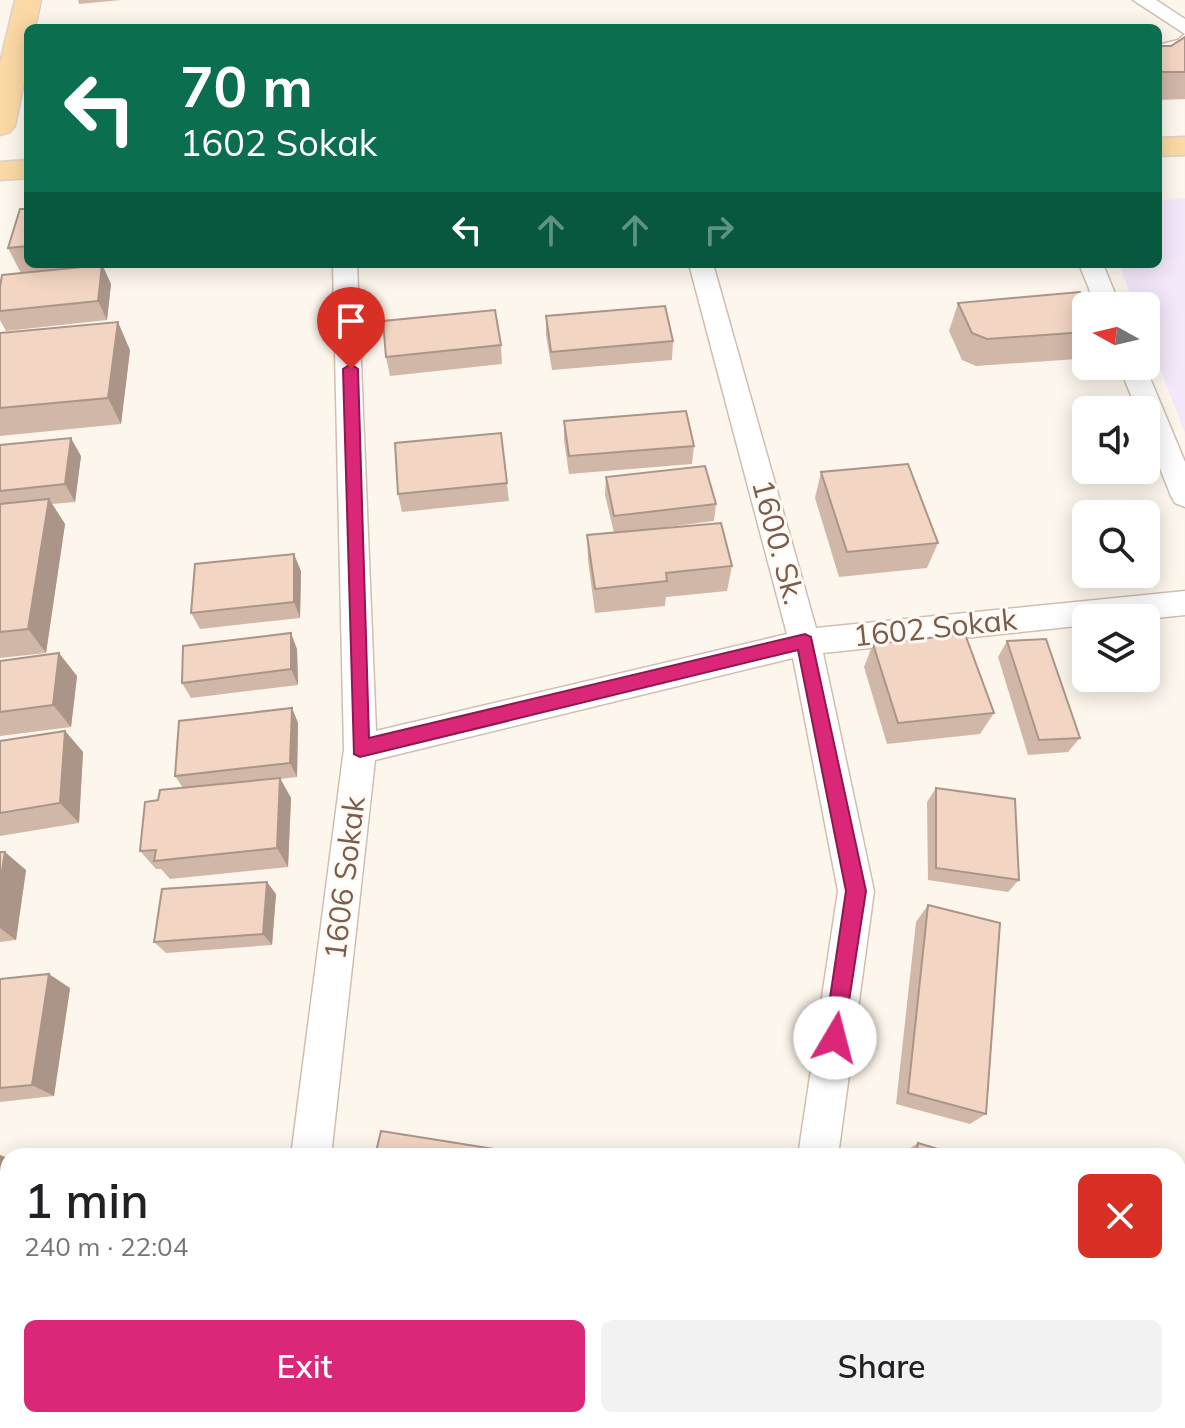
<!DOCTYPE html>
<meta charset="utf-8">
<style>
:root{--surface:#fff;--page:#f2f2f2;--text:#202124;--muted:#757577;--accent:#db2777}
body{margin:0;font-family:Mulish,sans-serif;background:var(--page);color:var(--text);height:100vh;display:flex;flex-direction:column;font-size:30px;white-space:nowrap}
*{box-sizing:border-box;margin:0}
p{font-size:26px;color:var(--muted)}
.icon{flex:none;width:44px;height:44px;fill:none;stroke:currentColor;stroke-width:2;stroke-linecap:round;stroke-linejoin:round}
.map{position:relative;flex:1;overflow:hidden}
.details{position:absolute;left:0px;top:1148px;width:1186px;height:280px;display:flex;flex-direction:column;background:var(--surface);border-radius:24px 24px 0 0;box-shadow:0 4px 20px #0003}
.details>*{flex:none}
.guide{position:absolute;left:24px;top:24px;width:1138px;height:244px;border-radius:12px;box-shadow:0 4px 20px #0003;background:#0b6e4f;color:#fff;overflow:hidden}
.needle{width:52px;rotate:278deg}
.buttons{position:absolute;left:1072px;top:292px;display:grid;gap:16px}
.buttons a{display:grid;place-items:center;width:88px;height:88px;border-radius:12px;background:var(--surface);box-shadow:0 4px 20px #0003;font-size:40px}
.pin{position:absolute;display:grid;place-items:center;width:68px;height:68px;color:#fff;margin:-82px -34px;border-radius:50% 50% 50% 0;rotate:-45deg;box-shadow:0 0 8px #0007}
.pin .icon{rotate:45deg}
.me{position:absolute;width:88px;margin:-44px;rotate:8deg;stroke-linejoin:round;filter:drop-shadow(0 0 6px #0008)}
.turn{display:flex;align-items:center;gap:28px;height:168px;padding:0 24px;font-size:36px}
.turn .icon{width:104px;height:104px;stroke-width:2.5}
.turn b{display:block;font-size:56px;line-height:68px}
.lanes{display:flex;align-items:center;height:76px;padding:0 24px;background:#0003;justify-content:center;gap:40px;direction:ltr}
.lanes .off{opacity:.35}
.round{display:grid;place-items:center;flex:none;width:84px;height:84px;border-radius:12px;background:var(--page)}
.summary{display:flex;align-items:center;justify-content:space-between;height:136px;padding:0 24px}
h1{font-size:48px;font-weight:600;line-height:60px}
.button{display:flex;gap:16px;margin-top:auto;padding:16px 24px}
.button a{flex:1;height:92px;border-radius:12px;background:var(--accent);color:#fff;font-size:32px;font-weight:600;line-height:92px;text-align:center}
.button a+a{background:var(--page);color:var(--text)}
.map>svg:first-child{display:block}
.education{fill:#f3e8fa}
.lines{fill:none;stroke-linecap:round;stroke-linejoin:round}
.lane-casing{stroke:#d1beb0;stroke-width:3}
.street-casing{stroke:#d1beb0;stroke-width:3}
.primary-casing{stroke:#dad1cd;stroke-width:3}
.lane{fill:#fff;fill-rule:evenodd}
.street{fill:#fff;fill-rule:evenodd}
.primary{fill:#fbd9a5;fill-rule:evenodd}
.wall{fill:#d1b7a8}
.shaded-wall{fill:#aa9588}
.building{fill:#f3d5c3;stroke:#aa9588;stroke-width:2}
.route{fill:#db2777;stroke:#8e194d;stroke-width:2}
.labels{text-anchor:middle;stroke-width:6;stroke-linejoin:round;paint-order:stroke}
.street-label{font-size:30px;fill:#7a5c4d;stroke:#fffaf3}
</style>
<div class="map">
<svg width="1185" height="1428" viewBox="0 0 1185 1428">
<rect width="100%" height="100%" fill="#fdf6ec"/>
<path class="education" d="M1185 198V433L1146 333V306H1135L1119 264H1158V201Z"/>
<g class="lines">
<g class="lane-casing">
<path id="lane" d="M1185 34V44L1158 51V45L1178 40Z"/>
</g>
<g class="street-casing">
<path id="street" d="M1133 0H1156L1185 19V34Z
M333 264H357L376 731 787 634 689 264H713L816 628 1185 591V615L1146 619 1086 618V625L823 653 874 891 838 1156H798L838 891 793 658 375 760 331 1156H291L344 749Z
M1079 264H1103L1120 306H1096Z
M1119 366H1145L1185 462V507L1175 503 1171 496 1146 433V410H1137Z
M0 1381 8 1382V1420H23L0 1425Z
M208 1420H342L345 1428H211Z
M759 1420H803L802 1428H758Z"/>
</g>
<g class="primary-casing">
<path id="primary" d="M15 0H41L35 28H28V63L15 126 10 132 0 135V63Z
M1185 137V155L1158 156V138Z
M28 160V178L0 180V162Z"/>
</g>
<use href="#lane" class="lane"/>
<use href="#street" class="street"/>
<use href="#primary" class="primary"/>
</g>
<path class="wall" d="M78 0H121L79 4Z
M1185 37V99L1158 100V46H1171Z
M28 209V264H148L104 268 111 284 107 320 6 331 0 320V287L21 273 8 248Z
M958 303 1086 306V341L1077 359 976 366 962 360 949 331Z
M546 316 673 341 672 360 552 370 546 335Z
M0 333 130 350 121 424 0 436Z
M501 345 502 364 390 376 386 357Z
M564 421 694 446 692 464 569 474 564 440Z
M501 433 509 501 402 512 398 494Z
M0 445 81 456 75 502 52 504 65 524 46 653 0 658Z
M821 472 938 543 927 568 839 577 815 498Z
M606 477 716 504 714 521 637 531 732 566 727 591 666 597 665 606 595 613 588 560 587 535 614 533 605 495Z
M301 571 300 618 200 629 191 613Z
M1007 641 1080 738 1068 752 1028 755 998 657Z
M873 644 994 713 980 734 887 744 864 667Z
M297 649 298 685 191 698 182 683Z
M0 661 77 676 71 727 0 736Z
M292 708 298 723 297 777 280 779 291 798 288 867 170 879 161 869H156L140 851 158 800 183 788 175 776Z
M65 731 83 752 79 823 0 836V741Z
M936 788 1019 880 1008 892 928 880 927 802Z
M0 852 26 870 16 940 0 942Z
M276 894 272 945 166 953 154 942Z
M928 905 986 1114 970 1124 896 1104 916 922Z
M0 979 70 988 54 1096 0 1102Z
M918 1143 961 1156H904V1152Z"/>
<path class="shaded-wall" d="M102 265 111 284 107 320 98 301Z
M118 322 130 350 121 424 108 398Z
M71 438 81 456 75 502 65 484Z
M49 499 65 524 46 653 28 629Z
M294 554 301 571 300 618 294 602Z
M291 633 297 649 298 685 291 669Z
M59 653 77 676 71 727 53 705Z
M292 708 298 723 297 777 290 763Z
M65 731 83 752 79 823 60 803Z
M280 778 291 798 288 867 277 848Z
M5 852 26 870 16 940 0 928V883Z
M267 882 276 894 272 945 263 934Z
M49 974 70 988 54 1096 32 1085Z
M0 1155 8 1158V1202L0 1260Z"/>
<path class="building" d="M1185 37V72H1158V46H1171Z
M20 209H28V246L8 248Z
M102 265 98 301 0 311V287L2 275Z
M1080 292 1087 306 1086 332 987 339 972 333 958 303Z
M665 306 673 341 551 352 546 316Z
M495 310 501 345 386 357 383 321Z
M118 322 108 398 0 408V333Z
M686 411 694 446 569 456 564 421Z
M501 433 507 483 398 494 395 443Z
M71 438 65 484 0 491V445Z
M908 464 938 543 847 552 821 472Z
M705 466 716 504 614 516 606 477Z
M49 499 28 629 0 632V504Z
M721 523 732 566 666 573 667 581 595 589 587 535Z
M294 554V602L191 613 195 564Z
M291 633V669L182 683 183 646Z
M965 634 994 713 898 723 873 644Z
M1046 639 1080 738 1039 740 1007 641Z
M59 653 53 705 0 712V661Z
M292 708 290 763 175 776 179 721Z
M65 731 60 803 0 813V741Z
M280 778 277 848 154 861 156 850 140 851 145 802 158 800 160 790Z
M936 788 1015 799 1019 880 936 868Z
M0 852H5L0 883Z
M267 882 263 934 154 942 162 889Z
M928 905 1000 923 986 1114 908 1093Z
M49 974 32 1085 0 1088V979Z
M381 1131 539 1156H375Z
M918 1143 961 1156H916Z"/>
<path class="route" d="M351 364 358 369 369 738 805 634 811 637 866 891 842 1046 835 1049 827 1046 824 1038 846 891 798 650 360 757 354 754 343 369Z"/>
<g class="labels">
<g class="street-label">
<text transform="translate(778 542) rotate(75)" y="10">1600. Sk.</text>
<text transform="translate(935 628) rotate(-6)" y="10">1602 Sokak</text>
<text transform="translate(345 878) rotate(-83)" y="10">1606 Sokak</text>
</g>
</g>
</svg>
<div class="buttons">
<a><svg class="needle" viewBox="-14 -14 28 28"><path d="M0-13l5 13h-10z" fill="#e53935"/><path d="M0 13l5-13h-10z" fill="#757577"/></svg></a>
<a><svg class="icon" aria-label="sound" viewBox="0 0 24 24"><path d="M4 9h4l5-4v14l-5-4H4zM17 9q2 3 0 6"/></svg></a>
<a><svg class="icon" aria-label="search" viewBox="0 0 24 24"><circle cx="10" cy="10" r="6"/><path d="M15 15l6 6"/></svg></a>
<a><svg class="icon" aria-label="layers" viewBox="0 0 24 24"><path d="M12 4l9 5-9 5-9-5zM3 14l9 5 9-5"/></svg></a>
</div>
<div class="pin" style="left:351px;top:369px;background:#d93025"><svg class="icon" aria-label="arrive" viewBox="0 0 24 24"><path d="M6 21V4h12l-3 4 3 4H6"/></svg></div>
<svg class="me" style="left:835px;top:1038px" viewBox="-20 -20 40 40"><circle r="19" fill="#fff"/><path d="M0-13L10 11 0 6-10 11z" fill="#db2777"/></svg>
<div class="guide">
<div class="turn"><svg class="icon" aria-label="left" viewBox="0 0 24 24"><path d="M17 20v-9H6M10 6l-5 5 5 5"/></svg><div><b>70 m</b>1602 Sokak</div></div>
<div class="lanes"><svg class="icon" aria-label="left" viewBox="0 0 24 24"><path d="M17 20v-9H6M10 6l-5 5 5 5"/></svg><svg class="icon off" aria-label="ahead" viewBox="0 0 24 24"><path d="M12 20V5M6 11l6-6 6 6"/></svg><svg class="icon off" aria-label="ahead" viewBox="0 0 24 24"><path d="M12 20V5M6 11l6-6 6 6"/></svg><svg class="icon off" aria-label="right" viewBox="0 0 24 24"><path d="M7 20v-9h11M14 6l5 5-5 5"/></svg></div>
</div>
<section class="details">
<div class="summary"><div><h1>1 min</h1><p>240 m · 22:04</p></div><a class="round" style="background:#d93025;color:#fff"><svg class="icon" aria-label="close" viewBox="0 0 24 24"><path d="M6 6l12 12M18 6L6 18"/></svg></a></div>
<div class="button"><a>Exit</a><a>Share</a></div>
</section>
</div>
